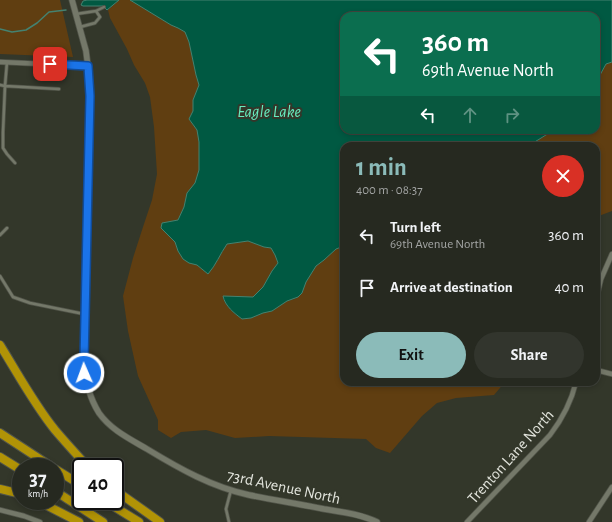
<!DOCTYPE html>
<meta charset="utf-8">
<style>
:root{--surface:#262920;--page:#32352d;--text:#f1f3f6;--muted:#a4a6a5;--line:#42453e;--accent:#8bbbb9}
body{margin:0;font-family:"Alegreya Sans",sans-serif;background:var(--page);color:var(--text);height:100vh;display:flex;flex-direction:column;font-size:15px;white-space:nowrap}
*{box-sizing:border-box;margin:0}
p{font-size:13px;color:var(--muted)}
.icon{flex:none;width:22px;height:22px;fill:none;stroke:currentColor;stroke-width:2;stroke-linecap:round;stroke-linejoin:round}
.map{position:relative;flex:1;overflow:hidden}
.side{position:absolute;left:340px;top:142px;width:260px;height:244px;display:flex;flex-direction:column;background:var(--surface);border-radius:12px;box-shadow:0 2px 6px #0003,0 0 0 1px var(--line)}
.side>*{flex:none}
.banner{position:absolute;left:340px;top:12px;width:260px;height:122px;border-radius:12px;box-shadow:0 2px 6px #0003,0 0 0 1px var(--line);background:#0b6e4f;color:#fff;overflow:hidden}
.speed{position:absolute;left:12px;top:458px;display:flex;gap:8px;font-size:20px;font-weight:700;text-align:center}
.speed>*{display:grid;place-content:center;width:52px;height:52px;border-radius:50%;background:var(--surface);box-shadow:0 2px 6px #0003,0 0 0 1px var(--line);line-height:1}
.speed small{font-size:10px;font-weight:400}
.speed .limit{border:2px solid #111;border-radius:6px;background:#fff;color:#111}
.pin{position:absolute;display:grid;place-items:center;width:34px;height:34px;color:#fff;margin:-17px;border-radius:8px;box-shadow:0 2px 6px #0006}
.me{position:absolute;width:44px;margin:-22px;rotate:358deg;stroke-linejoin:round;filter:drop-shadow(0 0 3px #0008)}
.turn{display:flex;align-items:center;gap:14px;height:84px;padding:0 16px;font-size:18px}
.turn .icon{width:52px;height:52px;stroke-width:2.5}
.turn b{display:block;font-size:28px;line-height:34px}
.lanes{display:flex;align-items:center;height:38px;padding:0 16px;background:#0003;justify-content:center;gap:20px;direction:ltr}
.lanes .off{opacity:.35}
.round{display:grid;place-items:center;flex:none;width:42px;height:42px;border-radius:21px;background:var(--page)}
.overview{display:flex;align-items:center;justify-content:space-between;height:68px;padding:0 16px}
h1{font-size:24px;font-weight:600;line-height:30px;color:var(--accent)}
.action{display:flex;gap:8px;margin-top:auto;padding:8px 16px}
.action a{flex:1;height:46px;border-radius:24px;background:var(--accent);color:#111;font-size:16px;font-weight:600;line-height:46px;text-align:center}
.action a+a{background:var(--page);color:var(--text)}
ul{padding:0;list-style:none}
li{display:flex;align-items:center;gap:12px;height:52px;padding:0 16px}
li div{flex:1}
li b{display:block;font-size:15px}
li em{font-style:normal}
.map>svg:first-child{display:block}
.green{fill:#603e11}
.water{fill:#005942;stroke:#448270}
.lines{fill:none;stroke-linecap:round;stroke-linejoin:round}
.stream{stroke:#448270;stroke-width:1.5}
.service-casing{stroke:#52554a;stroke-width:4}
.minor-casing{stroke:#52554a;stroke-width:6}
.tertiary-casing{stroke:#52554a;stroke-width:7}
.motorway-casing{stroke:#52554a;stroke-width:10}
.service{stroke:#747869;stroke-width:2.5}
.minor{stroke:#747869;stroke-width:4.5}
.tertiary{stroke:#747869;stroke-width:5.5}
.motorway{stroke:#b19306;stroke-width:8}
.route-casing{stroke:#114b97;stroke-width:10}
.route{stroke:#1a73e8;stroke-width:7}
.labels{text-anchor:middle;stroke-width:4;stroke-linejoin:round;paint-order:stroke}
.street-label{font-size:16px;fill:#e1e3db;stroke:#33372a}
.water-label{font-size:17px;font-style:italic;fill:#67ecbf;stroke:#33372a}
</style>
<div class="map">
<svg width="612" height="522" viewBox="0 0 612 522">
<rect width="100%" height="100%" fill="#33372a"/>
<path class="green" d="M0 0H60L73 57 0 54Z
M119 0H130L171 25 178 28 185 32 189 42 196 75 199 85 193 100V111L189 119 197 130 199 142V170L195 183 187 193 184 207 178 220 162 223 161 228 175 242 178 251 189 263 197 265 208 274C216 265 220 254 227 244L248 241 264 247 271 248 275 255 278 263 272 271 263 287 253 297H223C225 306 234 314 242 319L251 318 263 313 272 311 287 301 295 299 302 293 306 282 316 266 324 260 336 249 344 246V382H505L494 395 456 398 437 403 422 416 390 453 376 448 366 439 269 436 235 438 206 430 181 432 171 438 158 430V420L138 376 128 331 123 296 133 258 143 227 152 200 157 174 154 127 150 97 145 83 134 65 127 49 110 18 108 10Z
M612 62V211L596 217V146H532L533 143 554 130H596V80L600 75 606 64Z"/>
<path class="water" d="M87 0H119L107 10 103 6H83L81 5 83 1Z
M130 0H612V62L606 64 600 75 596 80V16H344V130H554L533 143 532 146H344V246L336 249 324 260 316 266 306 282 302 293 298 297 287 301 272 311 263 313 251 318 242 319C234 313 225 306 223 296L253 297 263 287 272 271 278 263 275 255 271 248 264 247 248 241 227 244C220 254 216 265 208 274L197 265 189 263 183 259 178 251 175 242 161 228 162 223 178 220 184 207 187 193 195 183 199 170V142L197 130 189 119 193 111V100L199 85 196 75 189 42 185 32 178 28 171 25Z"/>
<g class="lines">
<path class="stream" d="M0 29 12 32 26 30 37 23 49 12 66 10"/>
<g class="service-casing">
<path id="service" d="M96 11 104 7
M76 14 96 11 100 17 95 23 80 27
M0 85 5 86 7 62
M15 163 7 154 3 148V132L5 86 59 89
M0 235 7 228
M0 276 13 297 30 303 84 314
M229 522 226 509 231 490"/>
</g>
<g class="minor-casing">
<path id="minor" d="M0 62 88 66
M596 300 601 279 612 254
M596 370 612 374
M0 510 24 516 40 522
M467 522 550 435C563 418 571 403 576 382
M589 522 612 487"/>
</g>
<g class="tertiary-casing">
<path id="tertiary" d="M72 0 86 51 89 75 90 96 84 361C85 379 89 397 99 413 111 430 130 439 147 449 180 469 212 487 249 495 274 500 299 504 324 509 342 512 360 514 377 522"/>
</g>
<g class="motorway-casing">
<path id="motorway" d="M0 345C18 374 34 404 55 430 66 443 77 455 88 467
M0 433 52 467
M0 457 21 470
M55 469 81 485
M0 489 21 494
M115 490 160 522
M55 491 103 522
M38 501 79 522
M105 501 139 522"/>
</g>
<use href="#service" class="service"/>
<use href="#minor" class="minor"/>
<use href="#tertiary" class="tertiary"/>
<use href="#motorway" class="motorway"/>
</g>
<g class="lines">
<g class="route-casing">
<path id="route" d="M50 64 88 66 90 96 84 361V373"/>
</g>
<use href="#route" class="route"/>
</g>
<g class="labels">
<g class="street-label">
<text transform="translate(510 456) rotate(-48)" y="6">Trenton Lane North</text>
<text transform="translate(284 486) rotate(12)" y="6">73rd Avenue North</text>
</g>
<g class="water-label">
<text x="269" y="117">Eagle Lake</text>
</g>
</g>
</svg>
<div class="speed"><div>37<small>km/h</small></div><div class="limit">40</div></div>
<div class="pin" style="left:50px;top:64px;background:#d93025"><svg class="icon" aria-label="arrive" viewBox="0 0 24 24"><path d="M6 21V4h12l-3 4 3 4H6"/></svg></div>
<svg class="me" style="left:84px;top:373px" viewBox="-20 -20 40 40"><circle r="17" fill="#1a73e8" stroke="#fff" stroke-width="3"/><path d="M0-11L8 9 0 5-8 9z" fill="#fff"/></svg>
<div class="banner">
<div class="turn"><svg class="icon" aria-label="left" viewBox="0 0 24 24"><path d="M17 20v-9H6M10 6l-5 5 5 5"/></svg><div><b>360 m</b>69th Avenue North</div></div>
<div class="lanes"><svg class="icon" aria-label="left" viewBox="0 0 24 24"><path d="M17 20v-9H6M10 6l-5 5 5 5"/></svg><svg class="icon off" aria-label="ahead" viewBox="0 0 24 24"><path d="M12 20V5M6 11l6-6 6 6"/></svg><svg class="icon off" aria-label="right" viewBox="0 0 24 24"><path d="M7 20v-9h11M14 6l5 5-5 5"/></svg></div>
</div>
<section class="side">
<div class="overview"><div><h1>1 min</h1><p>400 m · 08:37</p></div><a class="round" style="background:#d93025;color:#fff"><svg class="icon" aria-label="close" viewBox="0 0 24 24"><path d="M6 6l12 12M18 6L6 18"/></svg></a></div>
<ul>
<li><svg class="icon" aria-label="left" viewBox="0 0 24 24"><path d="M17 20v-9H6M10 6l-5 5 5 5"/></svg><div><b>Turn left</b><p>69th Avenue North</p></div><em>360 m</em></li>
<li><svg class="icon" aria-label="arrive" viewBox="0 0 24 24"><path d="M6 21V4h12l-3 4 3 4H6"/></svg><div><b>Arrive at destination</b></div><em>40 m</em></li>
</ul>
<div class="action"><a>Exit</a><a>Share</a></div>
</section>
</div>
